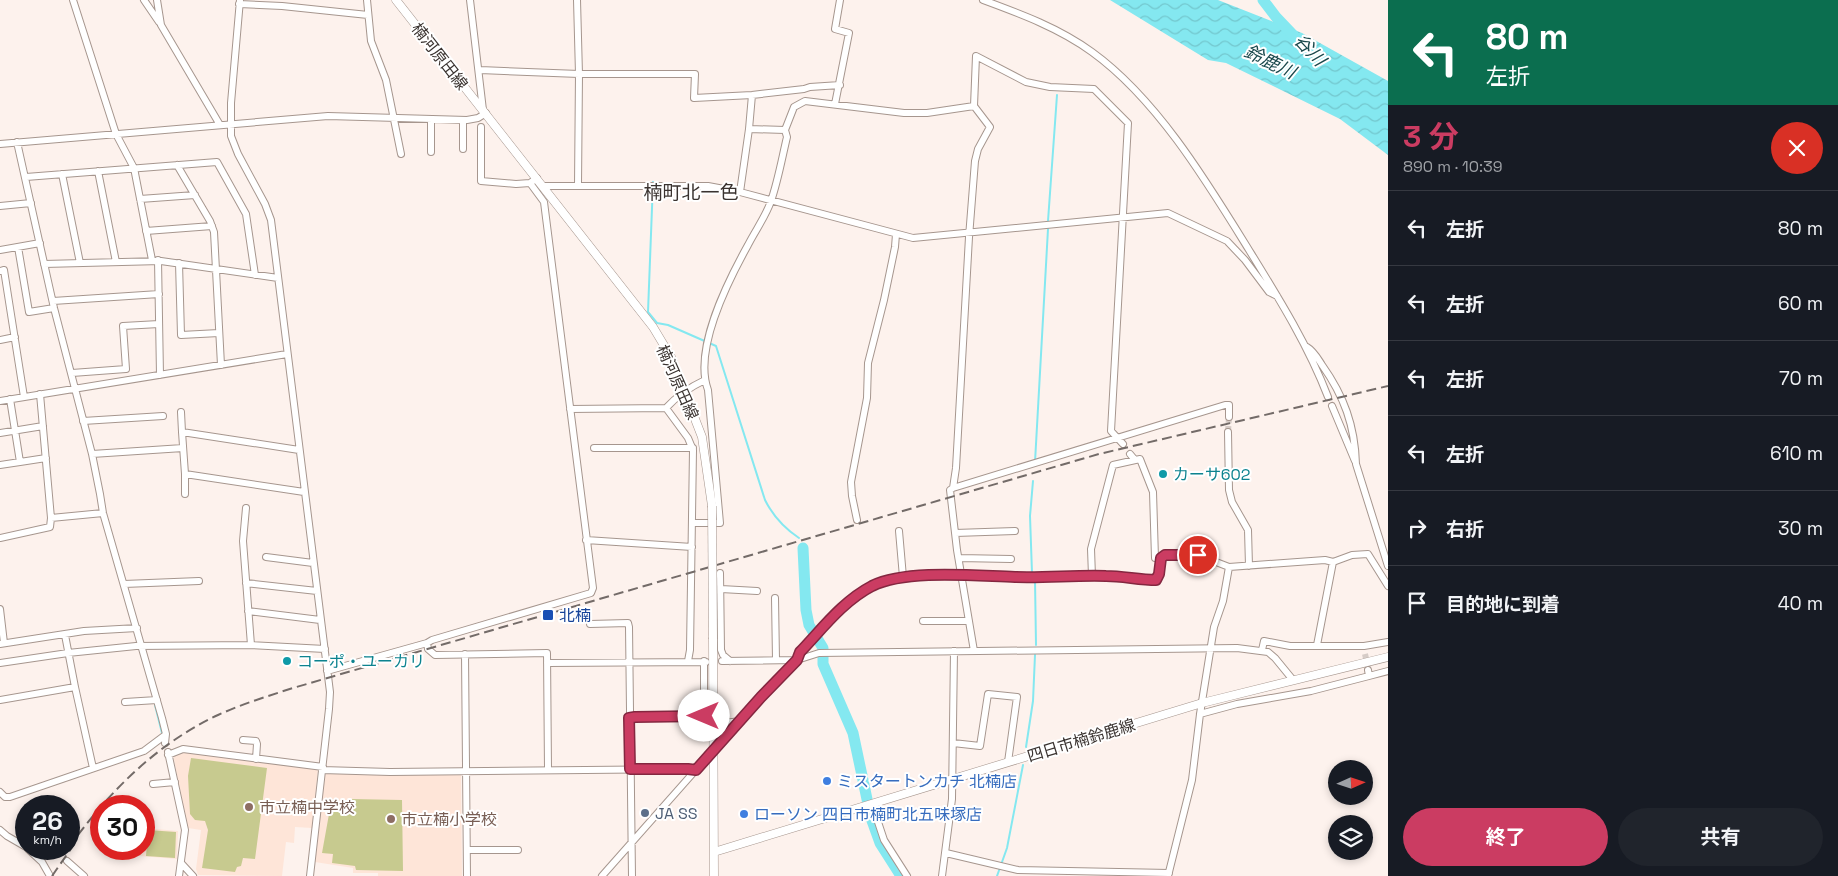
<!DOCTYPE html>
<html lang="ja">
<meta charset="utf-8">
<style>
:root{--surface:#171b24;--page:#20242c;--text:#f1f3f6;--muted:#9ea1a6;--line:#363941;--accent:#cb3c62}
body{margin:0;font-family:"Space Grotesk","Noto Sans JP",sans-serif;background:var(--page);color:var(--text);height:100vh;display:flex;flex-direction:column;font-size:19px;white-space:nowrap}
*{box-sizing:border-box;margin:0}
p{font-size:16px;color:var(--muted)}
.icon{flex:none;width:28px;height:28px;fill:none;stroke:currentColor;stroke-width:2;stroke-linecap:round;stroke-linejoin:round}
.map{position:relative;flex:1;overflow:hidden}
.drawer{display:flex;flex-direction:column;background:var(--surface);width:450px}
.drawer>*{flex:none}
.hud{background:#0b6e4f;color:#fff;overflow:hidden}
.needle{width:32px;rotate:87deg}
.fabs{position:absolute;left:1328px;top:760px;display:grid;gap:10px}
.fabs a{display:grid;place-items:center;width:45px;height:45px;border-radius:50%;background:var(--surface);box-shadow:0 2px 8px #0003;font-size:25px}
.speed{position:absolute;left:15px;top:795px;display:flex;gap:10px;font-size:25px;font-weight:700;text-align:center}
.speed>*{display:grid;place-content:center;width:65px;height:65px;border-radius:50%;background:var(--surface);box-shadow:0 2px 8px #0003;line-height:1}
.speed small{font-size:12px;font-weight:400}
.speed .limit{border:8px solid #d22;background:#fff;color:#111}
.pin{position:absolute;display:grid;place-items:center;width:42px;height:42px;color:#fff;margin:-21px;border:2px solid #fff;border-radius:50%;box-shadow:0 1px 5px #0007}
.me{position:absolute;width:55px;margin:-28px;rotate:270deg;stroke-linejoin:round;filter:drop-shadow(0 0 4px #0008)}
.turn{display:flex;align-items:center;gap:18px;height:105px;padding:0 15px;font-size:22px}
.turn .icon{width:65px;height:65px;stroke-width:2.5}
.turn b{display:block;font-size:35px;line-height:42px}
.round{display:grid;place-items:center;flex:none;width:52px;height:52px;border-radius:26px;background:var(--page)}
.summary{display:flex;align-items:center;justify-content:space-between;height:85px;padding:0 15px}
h1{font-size:30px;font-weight:700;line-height:38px;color:var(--accent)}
.button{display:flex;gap:10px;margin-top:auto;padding:10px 15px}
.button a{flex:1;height:58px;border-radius:30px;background:var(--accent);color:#fff;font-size:20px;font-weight:700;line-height:58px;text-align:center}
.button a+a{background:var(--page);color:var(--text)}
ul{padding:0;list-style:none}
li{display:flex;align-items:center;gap:15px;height:75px;padding:0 15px;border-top:1px solid var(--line)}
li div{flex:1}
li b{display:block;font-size:19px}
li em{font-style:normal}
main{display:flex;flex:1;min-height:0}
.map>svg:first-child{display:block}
.built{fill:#fee5d8}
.pitch{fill:#c7ca8f}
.water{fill:url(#water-waves)}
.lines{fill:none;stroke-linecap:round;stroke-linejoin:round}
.stream{stroke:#84e8f0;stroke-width:2}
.river{stroke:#84e8f0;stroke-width:11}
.minor-tunnel{stroke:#d6ccc7;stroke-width:6;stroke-dasharray:6 3;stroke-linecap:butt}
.minor-casing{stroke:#a6968e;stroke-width:8}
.major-casing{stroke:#a6968e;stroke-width:9}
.minor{stroke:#fff;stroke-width:6}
.major{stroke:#fff;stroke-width:8}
.rail{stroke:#736b68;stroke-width:2;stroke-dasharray:10 5;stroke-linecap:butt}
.major-bridge-casing{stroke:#a6968e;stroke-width:9;stroke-linecap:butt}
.major-bridge{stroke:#fff;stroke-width:8}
.route-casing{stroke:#842740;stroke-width:12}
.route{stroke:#cb3c62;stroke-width:9}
.culture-dot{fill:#0f9aa8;stroke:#fff;stroke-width:2}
.transit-dot{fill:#1a4fb4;stroke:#fff;stroke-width:2}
.shop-dot{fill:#3f7fe0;stroke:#fff;stroke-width:2}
.education-dot{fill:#8d6e63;stroke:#fff;stroke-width:2}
.service-dot{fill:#5c6f8a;stroke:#fff;stroke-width:2}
.labels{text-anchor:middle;stroke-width:4;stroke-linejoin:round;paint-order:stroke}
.street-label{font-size:16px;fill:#3a3330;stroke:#fff}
.culture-label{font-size:16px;fill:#0d838f;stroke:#fff;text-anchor:start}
.transit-label{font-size:16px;fill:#164399;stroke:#fff;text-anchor:start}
.shop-label{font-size:16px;fill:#366cbe;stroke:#fff;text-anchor:start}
.education-label{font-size:16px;fill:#785e54;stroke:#fff;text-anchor:start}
.service-label{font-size:16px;fill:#4e5e75;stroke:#fff;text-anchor:start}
.water-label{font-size:18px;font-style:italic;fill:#1a484c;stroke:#fff}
.quarter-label{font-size:19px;fill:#3a3330;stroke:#fff}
</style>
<main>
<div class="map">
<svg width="1388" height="876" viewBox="0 0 1388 876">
<defs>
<pattern id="water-waves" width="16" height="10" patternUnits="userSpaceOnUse" patternTransform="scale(1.25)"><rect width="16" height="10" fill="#84e8f0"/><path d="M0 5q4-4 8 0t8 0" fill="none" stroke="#73c7ce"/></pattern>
</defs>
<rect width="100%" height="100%" fill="#fdf2ed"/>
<path class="built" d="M185 752 318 769 312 828 295 827 294 843 286 842 282 876 198 875 196 869 201 830 188 828 173 755Z
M330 772 459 773 461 775 462 876H378V873H353V868L315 862 325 775Z
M144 828 178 831 177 859 113 854V849H144Z"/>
<path class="pitch" d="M191 758 267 768 255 859 243 858 241 866 237 867 235 872 202 868 208 830 205 821 195 820 190 814 188 776Z
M351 799 402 800 403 871 356 870 355 866 332 863 333 854 322 853 331 803 351 805Z
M148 830 176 832 175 858 146 856Z"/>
<path class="water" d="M1110 0H1218L1302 33 1388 81V155L1340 119 1226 63 1208 60Z"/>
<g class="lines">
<path class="stream" d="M653 182 648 312 657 323 668 325 716 346 765 500C773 516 784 528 799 538
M1048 221 1057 95
M1035 462 1048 229
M1033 481 1030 516 1032 573 1035 580 1036 645
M155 705 162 733
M1026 747 1033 701 1035 655
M997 876 1007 848 1023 765"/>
<path class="river" d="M1263 0 1276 17 1296 38
M803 548 806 610 809 625 823 648V664L853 733 871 818 880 843 901 876"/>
<path class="minor-tunnel" d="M1228 432 1229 417
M1365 654 1368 667"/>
<g class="minor-casing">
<path id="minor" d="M73 0 116 134 134 168 152 260
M144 0 159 22
M157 0 161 25 220 125
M240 0 231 103V136L238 154 265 204 271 220 330 692 329 709 310 876
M367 0 371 41 386 80 401 154
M470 0 483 110
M577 0 579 74 578 185
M983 0C1021 14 1059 28 1092 52 1157 99 1207 182 1249 250 1278 297 1308 345 1328 397
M239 4 282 6 368 15
M480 70 579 74H695L694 98 752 95 804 89 810 87 840 85
M835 104 849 33 835 29 840 0
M463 120V149
M481 127V181L516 184 530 183
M749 129 752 95
M17 142 54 308 92 454 100 494 103 513 162 718 166 734 165 743
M0 144 328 116 467 120 478 118 486 113
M431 152V119
M177 165 210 221 214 232 221 365
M98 171 116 262
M62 174 80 263
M26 177 217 162 246 214 255 275
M543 186H708L740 192 913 238 1168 213 1227 241 1245 260 1269 292 1277 296
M740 192 749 129 785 130
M140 199 195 195
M0 206 31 203
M146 231 212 226
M18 247 29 312 54 308
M0 250 40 243
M158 260 160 375
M179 263 181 335 219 333
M44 264 161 261 278 278
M0 271 4 270 24 397
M53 301 159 294
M0 340 15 337
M1307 347C1314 351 1318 359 1322 365 1344 396 1355 426 1356 464L1388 566
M72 373 126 369 123 326 159 324
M0 401 287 354
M1332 406 1355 461
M666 408 688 438 693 450 690 650 688 661
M570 409 666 408C677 396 690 387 705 380
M181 412 182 432
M83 421 163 416
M1228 432 1229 490 1232 502 1248 530 1249 566
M0 433 43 426
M594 448H693
M299 450 182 432 185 474 304 492
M92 454 183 448
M1130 454 1135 460
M20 462 46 458
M0 465 20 462 10 399
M185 474V494
M953 488 1225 405H1229V417
M246 508 243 541 251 645
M51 518 103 513
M857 520 852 496 851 482 867 398 868 363 884 300 895 247 896 234
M693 523H720L708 390C693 349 728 281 748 245 755 231 766 216 771 201 778 181 782 158 787 137L785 130 794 107 805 101 904 113H927L974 106
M899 531 903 577
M955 533 1015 531
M0 538 50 527 51 518 40 394
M586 540 692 547
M266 557 313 563
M959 558 1011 559
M1161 558 1165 555H1198L1229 567 1325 560 1333 562 1352 555 1368 554 1388 586
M720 573 721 650 723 655 730 661
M246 583 317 591
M124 584 199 581
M721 589 757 591
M775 598 776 660
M0 609 4 643
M248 611 320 620
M923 621H969
M590 624 628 623 629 627 632 876
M427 643 428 649 435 655 547 653 548 769
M0 644 84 631 137 628
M1317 645 1333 562
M1262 650 1264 641 1290 646H1364L1388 642
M974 651 957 550 950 490 953 488 956 468 969 237 975 161 978 149 990 127 974 106 976 56 1026 82 1050 87 1094 89 1128 123 1111 431 1123 444
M465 654 467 876
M722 661 797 660 819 653 1237 648 1268 652 1275 658 1293 680
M0 663 68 653 136 646 251 645 325 649
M547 663 706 662
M1368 670 1369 676 1388 671
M327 671 427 643 432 640 591 593 593 588 544 202 530 183 537 178
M75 687 93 768
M0 700 75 687 65 635
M125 702 157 700
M713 712C721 722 727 724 739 721
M1200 714 1237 704 1311 691 1369 676
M629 718 635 717 704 716V661
M243 740 256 741 257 744 256 759
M953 743 980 746 988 694 1017 697 1008 762
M168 752 185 830 179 876
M168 755 183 749 323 767
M322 770 390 772 688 769 696 770
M153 784 175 782
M0 792 5 797H10L144 751 164 736
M877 819 884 840 907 876
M0 830 7 836 26 847
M28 849 42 862 50 876
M467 850H518
M946 853 1018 870 1169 873
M67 861 84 876
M181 863 193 876
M602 876 740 720 797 660 800 652C822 629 843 601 872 586 908 569 976 576 1015 577 1047 578 1079 575 1110 576 1126 576 1140 580 1156 580L1159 573 1161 558H1155L1153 492 1140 459 1113 465 1091 549 1092 576
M942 876 952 799 954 651
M1168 876 1192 780 1200 714 1214 627 1223 601 1229 567"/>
</g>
<g class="major-casing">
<path id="major" d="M396 0 653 327 671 357 702 437 712 506
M713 639 714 876
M714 852 1202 703 1388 657"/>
</g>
<use href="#minor" class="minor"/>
<use href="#major" class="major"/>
<path class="rail" d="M69 847C109 792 156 744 218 715 242 704 268 696 293 688L1099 454 1388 386
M52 876 75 843"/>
<g class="major-bridge-casing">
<path id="major-bridge" d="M712 506 713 639"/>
</g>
<use href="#major-bridge" class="major-bridge"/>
</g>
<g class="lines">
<g class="route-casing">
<path id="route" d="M704 716 635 717 629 718 630 769H688L696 770 761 697 797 660 800 652C822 629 843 601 872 586 907 569 976 576 1015 577 1046 578 1076 575 1106 576 1123 576 1139 580 1156 580L1159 574 1161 558 1165 555H1198"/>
</g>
<use href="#route" class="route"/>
</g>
<g class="culture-dot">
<circle cx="1163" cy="474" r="5"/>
<circle cx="287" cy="661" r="5"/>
</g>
<rect class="transit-dot" x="542" y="609" width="12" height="12" rx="2.5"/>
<g class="shop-dot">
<circle cx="827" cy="781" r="5"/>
<circle cx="744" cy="814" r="5"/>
</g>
<g class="education-dot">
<circle cx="249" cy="807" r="5"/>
<circle cx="391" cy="819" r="5"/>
</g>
<circle class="service-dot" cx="645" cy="813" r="5"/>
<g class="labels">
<g class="street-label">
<text transform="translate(440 56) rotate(52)" y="6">楠河原田線</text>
<text transform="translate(678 382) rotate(66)" y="6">楠河原田線</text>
<text transform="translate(1081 740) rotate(-17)" y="6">四日市楠鈴鹿線</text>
</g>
<g class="culture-label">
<text x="1173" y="480">カーサ602</text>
<text x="297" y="667">コーポ・ユーカリ</text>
</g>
<g class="transit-label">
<text x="559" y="621">北楠</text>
</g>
<g class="shop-label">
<text x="837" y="787">ミスタートンカチ 北楠店</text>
<text x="754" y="820">ローソン 四日市楠町北五味塚店</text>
</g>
<g class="education-label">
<text x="259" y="813">市立楠中学校</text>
<text x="401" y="825">市立楠小学校</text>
</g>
<g class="service-label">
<text x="655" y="819">JA SS</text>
</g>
<g class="water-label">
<text transform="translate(1310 50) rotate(47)" y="6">谷川</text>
<text transform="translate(1270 62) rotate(26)" y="6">鈴鹿川</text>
</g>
<g class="quarter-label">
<text x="691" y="199">楠町北一色</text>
</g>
</g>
</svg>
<div class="fabs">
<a><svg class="needle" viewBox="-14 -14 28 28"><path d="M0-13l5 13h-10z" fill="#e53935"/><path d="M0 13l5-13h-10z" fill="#9ea1a6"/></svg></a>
<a><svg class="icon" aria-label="layers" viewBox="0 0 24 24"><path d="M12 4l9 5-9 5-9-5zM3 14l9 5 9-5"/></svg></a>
</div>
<div class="speed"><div>26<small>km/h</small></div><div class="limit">30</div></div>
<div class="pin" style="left:1198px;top:555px;background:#d93025"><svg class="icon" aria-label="arrive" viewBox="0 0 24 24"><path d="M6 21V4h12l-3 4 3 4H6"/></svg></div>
<svg class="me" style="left:704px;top:716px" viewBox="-20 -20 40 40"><circle r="19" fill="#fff"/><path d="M0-13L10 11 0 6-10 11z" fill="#cb3c62"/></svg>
</div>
<section class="drawer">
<div class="hud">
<div class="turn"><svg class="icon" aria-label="left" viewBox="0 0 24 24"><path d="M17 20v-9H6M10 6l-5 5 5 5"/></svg><div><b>80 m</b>左折</div></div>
</div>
<div class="summary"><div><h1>3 分</h1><p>890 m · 10:39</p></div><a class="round" style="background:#d93025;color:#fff"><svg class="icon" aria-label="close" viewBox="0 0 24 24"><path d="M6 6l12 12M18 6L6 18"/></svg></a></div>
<ul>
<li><svg class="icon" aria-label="left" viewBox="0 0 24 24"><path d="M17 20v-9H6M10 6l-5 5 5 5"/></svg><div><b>左折</b></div><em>80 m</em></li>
<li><svg class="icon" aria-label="left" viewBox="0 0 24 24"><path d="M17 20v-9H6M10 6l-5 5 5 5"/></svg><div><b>左折</b></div><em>60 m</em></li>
<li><svg class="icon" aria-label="left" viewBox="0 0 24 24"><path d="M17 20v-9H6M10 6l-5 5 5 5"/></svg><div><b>左折</b></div><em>70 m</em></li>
<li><svg class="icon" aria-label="left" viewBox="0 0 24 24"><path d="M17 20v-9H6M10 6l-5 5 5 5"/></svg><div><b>左折</b></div><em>610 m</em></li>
<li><svg class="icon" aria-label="right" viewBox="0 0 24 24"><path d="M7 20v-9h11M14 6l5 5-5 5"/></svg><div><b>右折</b></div><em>30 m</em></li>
<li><svg class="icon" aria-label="arrive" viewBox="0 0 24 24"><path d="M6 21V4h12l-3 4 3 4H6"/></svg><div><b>目的地に到着</b></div><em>40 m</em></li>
</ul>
<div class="button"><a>終了</a><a>共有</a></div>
</section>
</main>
